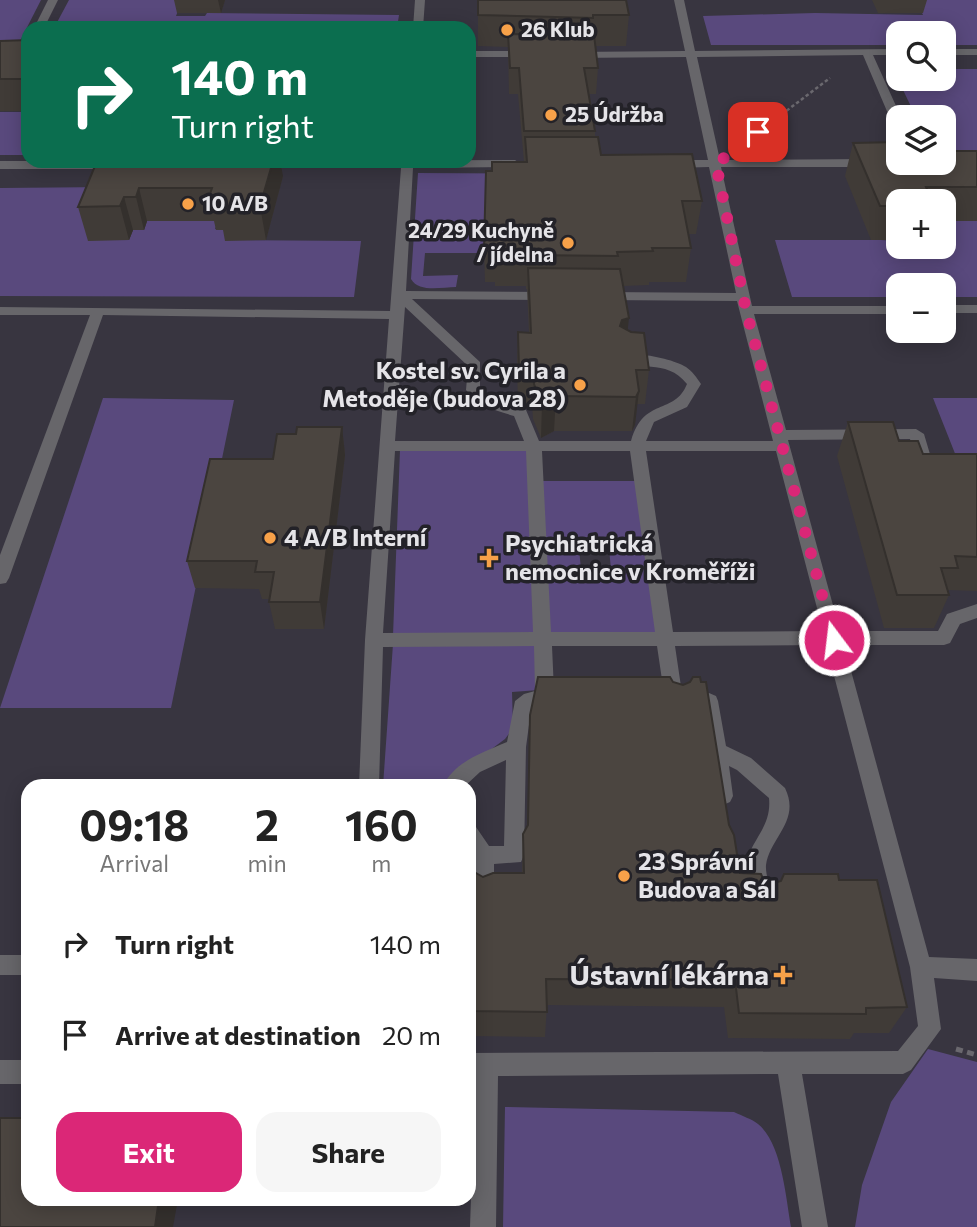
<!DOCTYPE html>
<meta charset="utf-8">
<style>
:root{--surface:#fff;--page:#f6f6f6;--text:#222;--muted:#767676;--accent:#db2777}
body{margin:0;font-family:Commissioner,sans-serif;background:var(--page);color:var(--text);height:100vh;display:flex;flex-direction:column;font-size:26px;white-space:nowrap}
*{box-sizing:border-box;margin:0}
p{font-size:23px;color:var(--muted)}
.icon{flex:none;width:38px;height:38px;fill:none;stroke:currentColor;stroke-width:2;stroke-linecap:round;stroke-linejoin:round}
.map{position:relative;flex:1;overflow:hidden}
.details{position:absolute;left:21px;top:779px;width:455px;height:427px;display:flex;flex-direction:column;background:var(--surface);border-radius:21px;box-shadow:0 4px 18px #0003}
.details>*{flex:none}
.hud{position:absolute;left:21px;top:21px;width:455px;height:147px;border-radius:21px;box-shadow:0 4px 18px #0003;background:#0b6e4f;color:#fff;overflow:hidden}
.buttons{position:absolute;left:886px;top:21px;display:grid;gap:14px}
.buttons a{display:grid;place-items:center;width:70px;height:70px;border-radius:14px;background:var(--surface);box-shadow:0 4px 18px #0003;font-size:35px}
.pin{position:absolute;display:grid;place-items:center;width:60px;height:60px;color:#fff;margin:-30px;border-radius:14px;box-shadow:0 4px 10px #0006}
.me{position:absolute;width:77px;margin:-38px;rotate:345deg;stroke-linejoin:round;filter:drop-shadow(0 0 5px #0008)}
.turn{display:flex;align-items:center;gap:24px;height:147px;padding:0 35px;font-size:32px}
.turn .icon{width:91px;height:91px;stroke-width:2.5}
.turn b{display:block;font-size:49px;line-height:60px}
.eta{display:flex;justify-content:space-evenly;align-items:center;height:119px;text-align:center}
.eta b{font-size:42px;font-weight:700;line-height:49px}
.cta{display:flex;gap:14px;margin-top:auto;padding:14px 35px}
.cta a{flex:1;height:80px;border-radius:21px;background:var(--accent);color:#fff;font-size:28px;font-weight:700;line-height:80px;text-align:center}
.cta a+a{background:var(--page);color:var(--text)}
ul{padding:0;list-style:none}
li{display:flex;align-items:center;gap:21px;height:91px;padding:0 35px}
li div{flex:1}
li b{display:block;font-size:26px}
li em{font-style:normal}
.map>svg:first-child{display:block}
.built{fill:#383540;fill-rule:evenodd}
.green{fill:#59497d;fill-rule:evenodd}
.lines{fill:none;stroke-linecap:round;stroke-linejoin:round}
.path-far1{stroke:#6a686e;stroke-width:2.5;stroke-dasharray:3.5 2.5;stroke-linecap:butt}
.path{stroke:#6a686e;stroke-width:5;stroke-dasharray:7 4.5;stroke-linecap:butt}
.street{fill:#67666a;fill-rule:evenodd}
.wall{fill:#403b37}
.shaded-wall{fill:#34302d}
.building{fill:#4b4540;stroke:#34302d;stroke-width:2}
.route{stroke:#db2777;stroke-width:12;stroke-dasharray:0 21.6}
.poi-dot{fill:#f7a149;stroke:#232228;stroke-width:2.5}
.labels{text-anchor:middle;stroke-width:7;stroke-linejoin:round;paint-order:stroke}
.far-poi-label{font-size:21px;font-weight:bold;fill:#e5e4e8;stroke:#232228;text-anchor:start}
.poi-label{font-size:24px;font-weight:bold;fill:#e5e4e8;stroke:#232228;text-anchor:start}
.near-poi-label{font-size:28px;font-weight:bold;fill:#e5e4e8;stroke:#232228;text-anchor:end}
</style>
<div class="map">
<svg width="977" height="1227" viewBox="0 0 977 1227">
<rect width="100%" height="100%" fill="#2d2b32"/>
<path class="built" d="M0 0H977V1227H0ZM28 28H469V161H28ZM898 33H943V79H898ZM898 117H943V163H898ZM898 201H943V247H898ZM898 285H943V331H898ZM28 786H469V1199H28Z"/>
<path class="green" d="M0 0H41L18 45H0Z
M69 0H182L176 16H205L207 13 399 15 397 28H54Z
M916 0H977V45H943V33H898V45H711L703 16 815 13 923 15Z
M893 69H898V79H943V69H977V153H943V117H916Z
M0 112H28V155H0Z
M418 173 602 174 486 205 484 223 493 224 524 253H425L423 276 458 275 456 287C442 287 419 293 411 279Z
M109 187 129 240 133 230H144L147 221H218L215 229 228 230 225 240 361 241 354 297 0 296V188Z
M943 221H977V297H943V285H898V297H792L775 240H881L898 241V247H943Z
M103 398 234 400 171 708H0Z
M933 398H977V509Z
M529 449 538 635 393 636 400 450Z
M541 481H640L661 637H547ZM578 538H608L612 580H582Z
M537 643 539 690 512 692 513 728 505 739 442 786H383L393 644Z
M928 1049 977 1062V1227H855L862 1185 891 1102Z
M505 1107 734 1112C742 1116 752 1119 758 1124 782 1143 786 1199 791 1227H503Z"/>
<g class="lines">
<path class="path-far1" d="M753 136 830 78"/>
<path class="path" d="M956 1049 977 1055"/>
<path class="street" d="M48 0H58L44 28H34Z
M415 0H425L423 28H413Z
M674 0H684L695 51 898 49V55H873L901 117H898V126L892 123 863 55 697 57 720 160 872 159 878 163 872 167H721L752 306H898V314H754L786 430 916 429 924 434 932 461 924 466 916 461 910 439 788 440 840 631H938L947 614 977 604V618L960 624 950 643 944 645H844L929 957 977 959V981L934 978 941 1029 911 1070 903 1074H802L828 1227H802L778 1074 498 1076 496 1227H470L475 1077H469V1053L898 1051 918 1026 910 967 826 645 675 646 683 700 681 705 674 708 667 705 665 700 657 646H552L554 691 564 693 566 698 564 703C553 707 539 703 531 710L526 747 524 855 521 862 494 864V893L491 900 484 903 477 900 474 893V857L469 850V824L476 827 489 846H504L506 760 480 772 465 786H443C455 761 484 752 507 742L515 701 524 694 535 691 534 646 383 647 379 786H359L365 640 389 319 103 315 9 578 6 583 0 584V555L90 315H0V307L390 311 401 168H260L254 164 256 161 515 160 521 164 519 167 413 168 406 291 551 292 558 296 551 300 412 299 480 362V388L495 401 526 410 539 441H631C644 396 674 416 687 384 666 357 635 373 620 359 631 349 673 359 686 367 692 371 697 378 701 384L687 407 654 422 646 441H773L737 301 603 300 596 296 603 292 736 293 709 167 673 168 667 164 673 160H708L686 57 572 58 567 55 572 52 685 51ZM405 307 468 366 466 390C479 406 494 410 514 416L524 441H395ZM395 451H526L533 632 383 633ZM542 451H630L655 632H551ZM646 451H776L823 631 673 632Z
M943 49H977V55H943Z
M469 51H530L535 54 530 57H469Z
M0 161H120L126 165 120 169H0Z
M943 305H977V313H943Z
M709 693 716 696 718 701 726 746 751 758 785 788C801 821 770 837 766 865 765 878 774 890 768 903L761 906 754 903C749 893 744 875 746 865 750 840 772 828 769 798L737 770 729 766 733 796 730 802 723 805 716 802 700 701 702 696Z
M0 955H28V975H0Z
M0 1060H28V1084H0Z"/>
</g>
<path class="wall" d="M174 0H225L221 13H177Z
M478 0 629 15 626 46H596L598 68 596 94H589L595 131V137L601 155 702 201 696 234H688L691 248 686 282H649V285L623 286 628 330 649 370 645 404H637L635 425 632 431H554L541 438 533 419 532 404H518L517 367 518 332H529L527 289H526V286H495V282H485L484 248 492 171 524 162 518 94H509L508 47 478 46Z
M872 0H927L923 13H878Z
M28 40V111H0V41Z
M853 143 898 163 977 151V221H943V201H898V240H871L845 176Z
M97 161 283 176 266 240 225 241 223 230H216L214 221H147L144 230H133L129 240 88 241 78 207Z
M848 422 899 441 923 454H977V591L948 590 949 595 934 628H884L837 456Z
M342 427 345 455 324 629H275L269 602V599H262L259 589 195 588 187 561 273 459 296 434Z
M530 715 729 825 740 873 771 884 839 880 907 1007 889 1033H854L850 1039 728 1038 724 1007 547 1005 545 1037 469 1036V872L483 877 522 873 523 834 527 827Z"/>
<path class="shaded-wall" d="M218 0H225L221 13Z
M273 161H280L283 176 266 240 260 206Z
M139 188 147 221 144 230 136 197Z
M124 197 133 230 129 240 120 206Z
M629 318 625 353 620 326 622 320Z
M639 391 635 425 632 431 636 397Z
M556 396 554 431 541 438 542 404Z
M342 427 345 455 324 629 320 602Z
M159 1199H178L173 1227H155Z"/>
<path class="building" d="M478 0H626L629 15H593V18L478 15Z
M508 34 594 35 598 68H584L595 131H524L519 68H510Z
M28 40V79H0V41Z
M525 137H598L601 155 692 154 702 201H682L691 248H652L653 251 617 252 618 256 527 255V252H495V248H484L486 171H492V162H527Z
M898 142V163H943V151H977V187H926L930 196H918L920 201H898V206H880L853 143Z
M97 161H273L260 206 218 207 221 197H209L212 188H139L136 197H124L120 206 78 207Z
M528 268 620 269 629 318 622 320 620 326 631 332 644 333 649 370H636L639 391 636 397 556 396 542 404 534 384 533 370 519 369 518 332 531 333Z
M848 422H893L899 441H918L923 454H977V557L955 556 958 568H941L949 595H897Z
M297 427H342L320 602H269L274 572H255L257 561H187L210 459H273L277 434H296Z
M538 677H670L673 682 683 685 690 682 693 677H700L701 682H706L729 825 734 835 740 873 761 874 764 881 771 884 781 881 784 874H838L839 880H877L907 1007 866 1008V1014L739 1013 735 980 546 979 547 1012 469 1011V872H474L483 877 493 873H524L523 834 528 825 530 715Z
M0 1118H28V1199H159L155 1227H0Z"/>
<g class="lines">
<path class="route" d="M758 132 716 164 746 310 834 640"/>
</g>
<g class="poi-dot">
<circle cx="507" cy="30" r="7"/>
<circle cx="551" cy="115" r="7"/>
<circle cx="188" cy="204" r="7"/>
<circle cx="568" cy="243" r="7"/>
<circle cx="580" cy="385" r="7"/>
<circle cx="270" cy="538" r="7"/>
<path d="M485.5 547.5h7v7h7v7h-7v7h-7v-7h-7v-7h7z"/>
<circle cx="624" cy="876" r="7"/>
<path d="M779.5 964.5h7v7h7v7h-7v7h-7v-7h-7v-7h7z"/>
</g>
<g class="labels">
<g class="far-poi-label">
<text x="521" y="37">26 Klub</text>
<text x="565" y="122">25 Údržba</text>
<text x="202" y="211">10 A/B</text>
<text x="554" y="238" text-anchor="end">24/29 Kuchyně<tspan x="554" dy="24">/ jídelna</tspan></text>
</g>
<g class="poi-label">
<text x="566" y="379" text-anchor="end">Kostel sv. Cyrila a<tspan x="566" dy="28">Metoděje (budova 28)</tspan></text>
<text x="284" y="546">4 A/B Interní</text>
<text x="505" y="552">Psychiatrická<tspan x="505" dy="28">nemocnice v Kroměříži</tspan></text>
<text x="638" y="870">23 Správní<tspan x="638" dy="28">Budova a Sál</tspan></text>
</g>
<g class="near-poi-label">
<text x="769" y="985">Ústavní lékárna</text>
</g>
</g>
</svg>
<div class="buttons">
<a><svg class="icon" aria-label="search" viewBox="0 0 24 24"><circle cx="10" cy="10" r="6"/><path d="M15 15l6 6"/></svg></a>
<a><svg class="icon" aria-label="layers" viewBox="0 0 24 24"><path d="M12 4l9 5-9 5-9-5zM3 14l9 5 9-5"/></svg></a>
<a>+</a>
<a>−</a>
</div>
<div class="pin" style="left:758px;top:132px;background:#d93025"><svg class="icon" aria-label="arrive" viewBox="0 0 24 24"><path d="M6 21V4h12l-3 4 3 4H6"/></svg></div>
<svg class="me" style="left:834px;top:640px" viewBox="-20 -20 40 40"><circle r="17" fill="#db2777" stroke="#fff" stroke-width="3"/><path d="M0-11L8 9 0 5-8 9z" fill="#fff"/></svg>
<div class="hud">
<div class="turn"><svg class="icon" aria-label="right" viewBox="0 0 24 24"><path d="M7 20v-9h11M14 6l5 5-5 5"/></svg><div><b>140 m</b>Turn right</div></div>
</div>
<section class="details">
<div class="eta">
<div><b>09:18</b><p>Arrival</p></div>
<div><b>2</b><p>min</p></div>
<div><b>160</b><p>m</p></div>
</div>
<ul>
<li><svg class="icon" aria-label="right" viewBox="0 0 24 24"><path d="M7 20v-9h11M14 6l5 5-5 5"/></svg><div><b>Turn right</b></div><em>140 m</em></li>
<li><svg class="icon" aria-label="arrive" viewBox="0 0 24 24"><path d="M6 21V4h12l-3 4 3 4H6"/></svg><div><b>Arrive at destination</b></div><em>20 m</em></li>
</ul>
<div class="cta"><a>Exit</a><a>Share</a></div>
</section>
</div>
